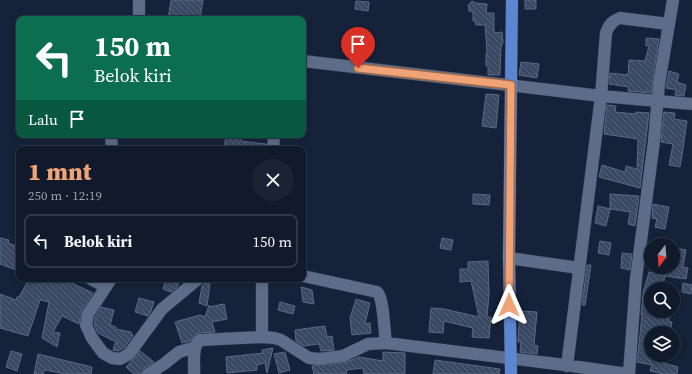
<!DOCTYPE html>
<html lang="id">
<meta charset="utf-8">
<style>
:root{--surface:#101a2b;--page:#192333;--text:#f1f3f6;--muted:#9ca1a9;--line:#303847;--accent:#efa376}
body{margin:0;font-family:"Source Serif 4",serif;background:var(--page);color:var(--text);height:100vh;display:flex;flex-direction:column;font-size:15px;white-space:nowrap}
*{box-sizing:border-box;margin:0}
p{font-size:13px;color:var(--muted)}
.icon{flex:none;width:22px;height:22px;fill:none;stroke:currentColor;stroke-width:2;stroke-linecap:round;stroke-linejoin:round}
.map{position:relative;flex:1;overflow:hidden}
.details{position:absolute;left:16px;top:146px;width:290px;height:136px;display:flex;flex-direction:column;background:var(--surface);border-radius:8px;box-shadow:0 2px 6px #0003,0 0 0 1px var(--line)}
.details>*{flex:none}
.top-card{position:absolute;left:16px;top:16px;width:290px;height:122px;border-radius:8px;box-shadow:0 2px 6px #0003,0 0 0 1px var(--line);background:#0b6e4f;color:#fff;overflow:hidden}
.needle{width:26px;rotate:196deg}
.buttons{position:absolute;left:644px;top:238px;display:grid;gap:8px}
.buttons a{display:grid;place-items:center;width:36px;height:36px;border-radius:50%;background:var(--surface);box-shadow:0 2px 6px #0003,0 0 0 1px var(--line);font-size:20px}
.pin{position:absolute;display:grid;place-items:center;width:34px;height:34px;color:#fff;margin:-41px -17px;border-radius:50% 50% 50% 0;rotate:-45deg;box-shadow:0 0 4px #0007}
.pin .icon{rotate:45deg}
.me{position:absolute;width:44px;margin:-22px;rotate:0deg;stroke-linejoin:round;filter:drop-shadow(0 0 3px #0008)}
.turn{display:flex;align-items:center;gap:14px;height:84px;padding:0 12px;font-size:18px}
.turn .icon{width:52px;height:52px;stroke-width:2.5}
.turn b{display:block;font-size:28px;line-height:34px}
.then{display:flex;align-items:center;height:38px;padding:0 12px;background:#0003;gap:8px;font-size:15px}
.round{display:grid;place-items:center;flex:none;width:42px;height:42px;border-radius:21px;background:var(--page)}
.head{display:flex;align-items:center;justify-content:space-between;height:68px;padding:0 12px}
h1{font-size:24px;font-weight:800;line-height:30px;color:var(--accent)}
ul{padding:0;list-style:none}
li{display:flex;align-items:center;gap:12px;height:54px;margin:0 8px 6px;padding:0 4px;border:2px solid var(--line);border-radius:8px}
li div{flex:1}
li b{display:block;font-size:15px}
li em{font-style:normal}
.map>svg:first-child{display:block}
.building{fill:url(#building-back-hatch);stroke:#596985}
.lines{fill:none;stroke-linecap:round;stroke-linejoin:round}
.minor-casing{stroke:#333c4f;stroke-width:13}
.major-casing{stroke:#333c4f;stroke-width:13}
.minor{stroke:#5d6d89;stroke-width:12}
.major{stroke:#5c86cf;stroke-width:12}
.route-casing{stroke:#9b6a4d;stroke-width:10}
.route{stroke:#efa376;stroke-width:7}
</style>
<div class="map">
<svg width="692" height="374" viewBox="0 0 692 374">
<defs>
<pattern id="building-back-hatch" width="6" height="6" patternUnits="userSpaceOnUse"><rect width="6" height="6" fill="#3a4963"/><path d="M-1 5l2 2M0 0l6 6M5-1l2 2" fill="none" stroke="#556379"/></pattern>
</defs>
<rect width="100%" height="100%" fill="#152239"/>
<path class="building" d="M171 0H203L200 19H168Z
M525 0H536V9H525Z
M356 1 369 2 368 11 355 9Z
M472 1 475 3 487 4 486 13H494V33L502 32 503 42 501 47 500 75H488V66H486V55L487 52 485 25H476L475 21H473V12L469 11 468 5Z
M646 38 659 39 651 93 628 91 629 87 609 84 610 73 628 75 629 60 645 61 649 46H646Z
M521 62 539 64 537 78 519 75Z
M669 71 679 74 677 82 686 85 684 96 675 95 676 90 666 88Z
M486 94 499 95 496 128 482 126Z
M607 105 616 106 615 112 636 114V112L649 113 640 188 599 177 602 165 625 172 626 166 637 169 638 139 604 134Z
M664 112 675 113 674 119 687 121 683 149 680 167 669 165 673 144 661 142Z
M226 135H241V141L266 144V149H224Z
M473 194 490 195 489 205 473 204Z
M610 194 639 196 635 226 628 224 630 212 610 209Z
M653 204 669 207 665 229 655 227 657 219 652 218Z
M598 206 610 209 606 226 595 223Z
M0 238 9 240 8 243 19 247V271L0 264Z
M442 238 453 240 451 250 440 248Z
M600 241 611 243 609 255 598 253Z
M674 248 686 250 683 267 688 268 686 279 665 276 667 267H673Z
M622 253 632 254 630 270 621 268Z
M488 261 489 294 487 317H491L489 338 472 337 473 328 444 321 443 333 429 332 431 308 444 309 479 317 471 281 460 282V269H468V262Z
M587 265H591L585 305H582Z
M649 272 665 276 662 288 657 287V289H651V311H673L668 321 672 322 670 333H651L650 355H666L664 363 678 367 677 374H664L650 371 652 365 637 362 642 315H641L643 293Z
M29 279H63L93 293 82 310 79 324 62 316 53 332 60 333 57 347 42 338 49 302 40 300 28 336 0 328V294L16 300 17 297H19Z
M166 279H172L179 282 177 287 171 292 163 289Z
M205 282 210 284 207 306 199 303 202 286Z
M683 283 692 285 691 294 682 292Z
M301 287 312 290 314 304 303 302Z
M139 298 154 302 151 311 148 316 135 312Z
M356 299 370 303 365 324 370 323 371 333 352 335 350 318Z
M280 302 295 306 293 314 278 310Z
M224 304 227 319 212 322 215 332 199 333 195 335 190 341 182 343 175 322 200 315 205 317 209 305V307Z
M101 307 114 310 110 325 116 327V329L131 332 133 336 124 348 118 351 113 350 115 343H118L98 333 94 324 95 317Z
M520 311 537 312 534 345 538 346 537 354 520 352 521 342H518V339Z
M325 326 327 337 332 336 334 350 321 351 319 344 304 346 296 341 295 330Z
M273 348 267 373 265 363 257 365V370L227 373 226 357 263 353 262 350Z
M11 351 22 354 17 371 6 367Z
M140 351 154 362 144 368 141 374H134L126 367Z
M285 352 290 370 279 373 274 354Z
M383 352 405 353V374H364L363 368 346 370 347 373 342 374H314L312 366 344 363 359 357 383 361Z
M38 354 92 367 91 374H66L45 370 43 374H34Z
M435 360 500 369 499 374H433Z"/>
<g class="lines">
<g class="minor-casing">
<path id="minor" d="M139 19V0
M303 61 601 96 692 104
M111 135 112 149
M273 149 274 135
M509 258 579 268
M303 276 377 292C384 298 384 332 386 343
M91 279 106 287
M111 279 88 314 86 325 92 338 103 353 112 358 120 359 129 354 162 309 198 279
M262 337V279
M567 366 601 96 606 33C609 25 612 21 620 18L668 24
M148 374 164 364 179 352 195 347
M194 374C195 364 191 346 200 340L262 337 274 338 281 340 309 358 319 359 343 356 368 344 386 343 565 365 627 374
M629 374 636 279 654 141 659 84 673 0"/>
</g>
<g class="major-casing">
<path id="major" d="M511 374 509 258 512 0"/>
</g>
<use href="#minor" class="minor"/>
<use href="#major" class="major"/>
</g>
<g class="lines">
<g class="route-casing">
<path id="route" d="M358 68 511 85 509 305"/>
</g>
<use href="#route" class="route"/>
</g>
</svg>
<div class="buttons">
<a><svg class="needle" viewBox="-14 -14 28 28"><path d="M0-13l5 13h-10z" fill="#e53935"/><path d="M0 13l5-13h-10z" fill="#9ca1a9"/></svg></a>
<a><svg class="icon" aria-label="search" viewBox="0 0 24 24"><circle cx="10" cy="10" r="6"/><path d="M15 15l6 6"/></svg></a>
<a><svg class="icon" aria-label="layers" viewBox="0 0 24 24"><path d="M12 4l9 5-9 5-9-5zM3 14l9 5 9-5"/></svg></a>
</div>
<div class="pin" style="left:358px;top:68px;background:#d93025"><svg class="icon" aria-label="arrive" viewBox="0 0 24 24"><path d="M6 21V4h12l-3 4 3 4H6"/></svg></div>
<svg class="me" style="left:509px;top:305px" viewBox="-20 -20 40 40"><path d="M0-17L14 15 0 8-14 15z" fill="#efa376" stroke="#fff" stroke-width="4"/></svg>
<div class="top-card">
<div class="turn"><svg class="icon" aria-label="left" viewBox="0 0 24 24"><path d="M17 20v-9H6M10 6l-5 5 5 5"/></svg><div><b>150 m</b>Belok kiri</div></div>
<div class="then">Lalu<svg class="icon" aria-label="arrive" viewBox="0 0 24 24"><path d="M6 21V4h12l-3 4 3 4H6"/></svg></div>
</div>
<section class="details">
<div class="head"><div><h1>1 mnt</h1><p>250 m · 12:19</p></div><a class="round"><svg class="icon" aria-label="close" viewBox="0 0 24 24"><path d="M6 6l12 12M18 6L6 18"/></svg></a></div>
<ul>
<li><svg class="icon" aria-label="left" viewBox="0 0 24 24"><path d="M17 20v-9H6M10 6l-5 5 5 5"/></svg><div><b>Belok kiri</b></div><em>150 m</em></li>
</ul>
</section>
</div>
